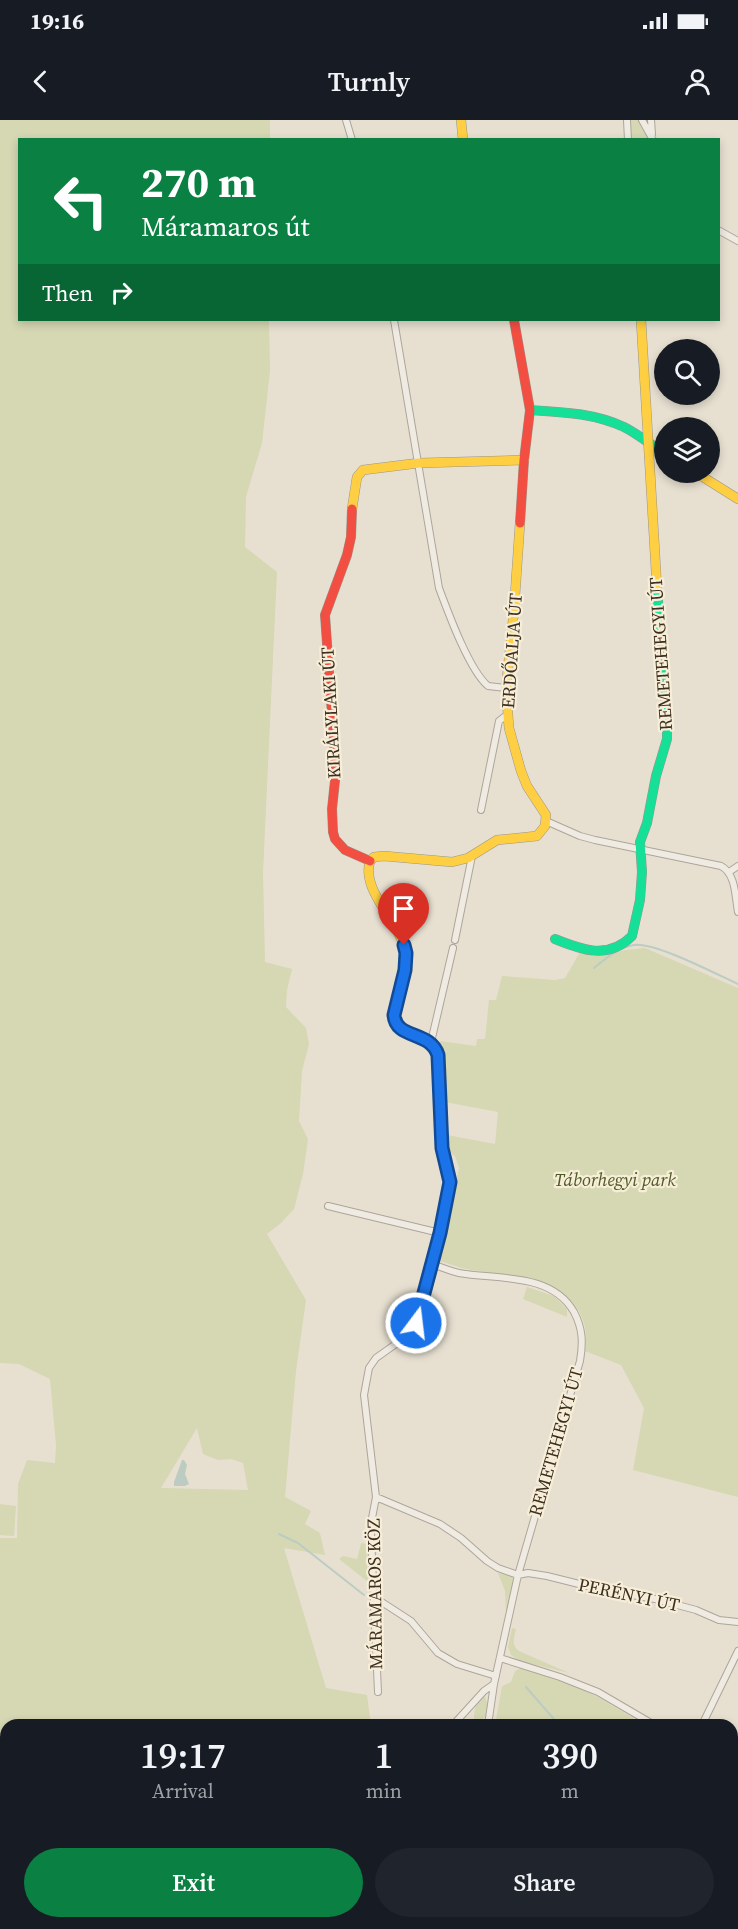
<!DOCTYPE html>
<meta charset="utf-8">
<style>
:root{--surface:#171b24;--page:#20242c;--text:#f1f3f6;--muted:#9ea1a6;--accent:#0b8043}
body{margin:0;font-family:"Source Serif 4",serif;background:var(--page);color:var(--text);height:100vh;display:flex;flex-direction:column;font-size:22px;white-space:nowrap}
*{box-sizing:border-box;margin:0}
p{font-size:20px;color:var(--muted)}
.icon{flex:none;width:33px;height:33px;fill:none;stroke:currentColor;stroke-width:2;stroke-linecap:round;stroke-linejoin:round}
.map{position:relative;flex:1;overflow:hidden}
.details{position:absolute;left:0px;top:1599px;width:738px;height:210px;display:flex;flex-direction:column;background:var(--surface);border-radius:18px 18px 0 0;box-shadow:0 3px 9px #0003}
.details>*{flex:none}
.banner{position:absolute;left:18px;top:18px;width:702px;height:183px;border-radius:0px;box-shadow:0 3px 9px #0003;background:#0b8043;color:#fff;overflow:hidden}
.buttons{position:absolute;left:654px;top:219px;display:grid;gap:12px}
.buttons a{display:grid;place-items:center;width:66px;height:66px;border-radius:50%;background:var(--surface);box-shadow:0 3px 9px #0003;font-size:30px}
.pin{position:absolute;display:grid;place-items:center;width:51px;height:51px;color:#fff;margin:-62px -26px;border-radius:50% 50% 50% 0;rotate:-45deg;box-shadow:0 0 6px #0007}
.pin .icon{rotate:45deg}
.me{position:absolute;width:66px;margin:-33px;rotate:15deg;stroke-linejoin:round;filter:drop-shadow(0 0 4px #0008)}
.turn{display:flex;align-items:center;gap:21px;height:126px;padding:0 24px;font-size:27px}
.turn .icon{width:78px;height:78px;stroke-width:2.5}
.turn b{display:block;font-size:42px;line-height:51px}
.then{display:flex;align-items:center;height:57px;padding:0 24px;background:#0003;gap:12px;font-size:22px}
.eta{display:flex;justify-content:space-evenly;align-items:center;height:102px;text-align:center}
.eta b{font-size:36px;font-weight:600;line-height:42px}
.primary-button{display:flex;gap:12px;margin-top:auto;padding:12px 24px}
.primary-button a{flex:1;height:69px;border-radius:36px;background:var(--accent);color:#fff;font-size:24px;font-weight:600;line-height:69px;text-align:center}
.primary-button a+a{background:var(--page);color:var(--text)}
.status{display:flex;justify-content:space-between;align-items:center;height:42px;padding:0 30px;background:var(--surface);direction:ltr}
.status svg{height:16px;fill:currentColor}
header{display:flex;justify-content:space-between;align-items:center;height:78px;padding:0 24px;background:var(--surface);font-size:27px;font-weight:600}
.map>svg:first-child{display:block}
.green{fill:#d6d7b3;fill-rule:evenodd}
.water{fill:#bcccc2}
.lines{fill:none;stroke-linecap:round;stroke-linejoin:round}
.stream{stroke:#bcccc2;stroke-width:2}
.street-casing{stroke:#ada599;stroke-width:8}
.fast-casing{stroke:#9c958a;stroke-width:10}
.slow-casing{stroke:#9c958a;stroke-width:10}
.jam-casing{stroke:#9c958a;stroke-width:10}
.street{stroke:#efebe3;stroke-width:6}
.fast{stroke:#16e098;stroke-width:9}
.slow{stroke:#ffcf43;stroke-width:9}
.jam{stroke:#f24e42;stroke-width:9}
.route-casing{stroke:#114b97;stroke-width:15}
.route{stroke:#1a73e8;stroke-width:10}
.labels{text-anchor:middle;stroke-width:4.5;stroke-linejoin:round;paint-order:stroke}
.street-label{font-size:18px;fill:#3d2e20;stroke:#f7eed8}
.park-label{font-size:18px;font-style:italic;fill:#4d5a26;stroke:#f7eed8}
</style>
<div class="status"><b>19:16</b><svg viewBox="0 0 49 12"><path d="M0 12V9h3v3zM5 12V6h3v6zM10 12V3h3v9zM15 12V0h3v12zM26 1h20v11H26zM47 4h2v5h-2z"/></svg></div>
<header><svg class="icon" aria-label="back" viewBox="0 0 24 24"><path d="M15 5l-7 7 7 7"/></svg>Turnly<svg class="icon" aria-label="person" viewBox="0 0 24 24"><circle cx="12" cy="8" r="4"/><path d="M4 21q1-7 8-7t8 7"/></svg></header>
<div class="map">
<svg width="738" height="1809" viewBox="0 0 738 1809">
<rect width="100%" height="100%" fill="#e7e0d1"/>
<path class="green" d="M0 0H270V19L20 20V200H269L270 251 262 323 246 377 245 427 277 452 263 753 265 842 292 849 287 870 286 887 306 908 309 924 302 951 299 1001 308 1019 303 1054 294 1089 281 1103 267 1114 306 1180 296 1251 285 1377 311 1391 305 1404 320 1413 325 1435 284 1428 326 1568 367 1575 371 1605H6V1753L0 1752V1418H17L18 1364 27 1340 55 1343 56 1325 50 1259 19 1244 0 1243ZM197 1308 203 1334 218 1340 231 1339 243 1343 248 1370 161 1368Z
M630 0H639L648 19H632Z
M645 828 738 868V1377L633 1350 644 1288 621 1245 585 1231C591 1200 574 1175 545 1164L462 1148 440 1141 459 1048 455 1036 448 1031 447 1015 495 1024 498 992 445 982 440 921 476 926 477 919H485L489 880H496L502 856 555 860 565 858 580 832 597 833Z
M527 1167 554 1176 567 1189V1197L523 1179Z
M0 1384 16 1386 14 1416 0 1415Z
M361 1423 366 1424 368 1462 339 1439 343 1436 357 1439Z
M498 1453 512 1456 514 1461 506 1493 505 1471Z
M512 1508 516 1509C514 1518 511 1525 519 1531L569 1553 520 1541 511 1535 508 1527Z
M521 1548 580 1568 601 1579 645 1605H495L502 1566 511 1562 515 1551Z
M484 1575C488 1582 489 1593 483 1599L484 1605H473C475 1593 473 1583 484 1575Z
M732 1628 738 1630V1809H460L462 1803H732Z
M251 1803H348L346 1809H263Z"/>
<path class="water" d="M182 1340H184L187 1345 185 1354 189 1364 185 1366H174V1362Z"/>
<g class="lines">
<path class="stream" d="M594 848C606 838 619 827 634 825 655 822 716 854 738 864
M279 1414 298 1423 364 1475
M526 1567 559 1605
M732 1739 738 1743"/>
<g class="street-casing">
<path id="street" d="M346 0 352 20
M627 0 628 20
M642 0 653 20
M651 0 652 14
M718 110 738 121
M394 200 439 468C448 492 469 550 488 566L506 568
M481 690 499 601 507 595
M546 701 580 716 595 720 721 746C736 754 735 776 738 792
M729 752 738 746
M455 820 472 736
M431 922 453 828
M328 1086 440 1113
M432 1144C441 1147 450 1151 459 1153 497 1160 551 1152 574 1192 583 1209 583 1223 580 1241L518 1455 494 1564 488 1605
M376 1377 440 1404 461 1418 487 1441 498 1448 518 1455 528 1453 547 1456 603 1470 655 1479 696 1490 719 1500 738 1502
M374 1477 411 1501 438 1533 457 1544 496 1556
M500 1538 560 1557 598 1572 651 1603 658 1605
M378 1572 371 1416 372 1398 376 1377 364 1275 369 1248 376 1238 407 1216 416 1203 444 1097
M453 1605 484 1571 494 1564
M702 1605 738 1531
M732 1625 738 1626
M35 1809 36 1803
M144 1809 147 1803
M354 1809 356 1803
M448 1809 449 1803"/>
</g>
<g class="fast-casing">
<path id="fast" d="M530 290C562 292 594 293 624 307 638 314 651 325 664 333
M555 819C582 830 608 840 632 816L640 780 642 752 640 722 647 703 656 656 667 619V596L657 468"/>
</g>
<g class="slow-casing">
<path id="slow" d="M461 0 463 20
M641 200 657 468
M695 352 738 379
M352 389 357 357 363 350 419 343 524 340
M370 741 374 737 384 736 452 742 468 738 497 720 537 716 545 706 546 695 527 666 521 651 509 608 506 568 514 490 520 403
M370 741C361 771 398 800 405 829 410 851 389 888 396 902 403 917 427 911 438 935L442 1028 450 1062 444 1097"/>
</g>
<g class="jam-casing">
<path id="jam" d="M514 200 530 290 524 340 520 403
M352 389 351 417 347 435 325 495 336 651 332 689 333 712 335 719 345 730 370 741"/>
</g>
<use href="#street" class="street"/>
<use href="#fast" class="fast"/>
<use href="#slow" class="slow"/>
<use href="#jam" class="jam"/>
</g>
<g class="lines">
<g class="route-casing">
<path id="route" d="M404 825 406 833 405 850 394 895C396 920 430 910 438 935L442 1028 450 1062 440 1113 416 1203"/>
</g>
<use href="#route" class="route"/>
</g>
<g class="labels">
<g class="street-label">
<text transform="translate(512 531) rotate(-86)" y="6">ERDŐALJA ÚT</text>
<text transform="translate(661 534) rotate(-94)" y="6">REMETEHEGYI ÚT</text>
<text transform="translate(331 593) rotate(-93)" y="6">KIRÁLYLAKI ÚT</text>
<text transform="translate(556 1322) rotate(-74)" y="6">REMETEHEGYI ÚT</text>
<text transform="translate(375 1474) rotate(-91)" y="6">MÁRAMAROS KÖZ</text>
<text transform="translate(629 1475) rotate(12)" y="6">PERÉNYI ÚT</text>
</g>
<g class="park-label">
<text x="615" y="1066">Táborhegyi park</text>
</g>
</g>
</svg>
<div class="buttons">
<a><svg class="icon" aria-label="search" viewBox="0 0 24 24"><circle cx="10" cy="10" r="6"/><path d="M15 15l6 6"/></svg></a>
<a><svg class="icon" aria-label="layers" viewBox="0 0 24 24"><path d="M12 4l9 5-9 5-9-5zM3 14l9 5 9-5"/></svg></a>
</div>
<div class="pin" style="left:404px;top:825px;background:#d93025"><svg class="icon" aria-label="arrive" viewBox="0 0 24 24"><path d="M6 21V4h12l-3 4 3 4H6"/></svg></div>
<svg class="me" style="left:416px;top:1203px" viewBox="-20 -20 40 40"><circle r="17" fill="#1a73e8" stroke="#fff" stroke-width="3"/><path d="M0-11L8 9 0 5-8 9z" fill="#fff"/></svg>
<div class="banner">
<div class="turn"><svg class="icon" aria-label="left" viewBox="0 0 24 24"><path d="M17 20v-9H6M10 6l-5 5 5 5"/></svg><div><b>270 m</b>Máramaros út</div></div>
<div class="then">Then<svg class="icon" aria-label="right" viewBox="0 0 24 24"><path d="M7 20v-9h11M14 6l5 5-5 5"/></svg></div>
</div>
<section class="details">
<div class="eta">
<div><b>19:17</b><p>Arrival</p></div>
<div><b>1</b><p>min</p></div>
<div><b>390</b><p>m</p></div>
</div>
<div class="primary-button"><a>Exit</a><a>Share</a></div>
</section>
</div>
